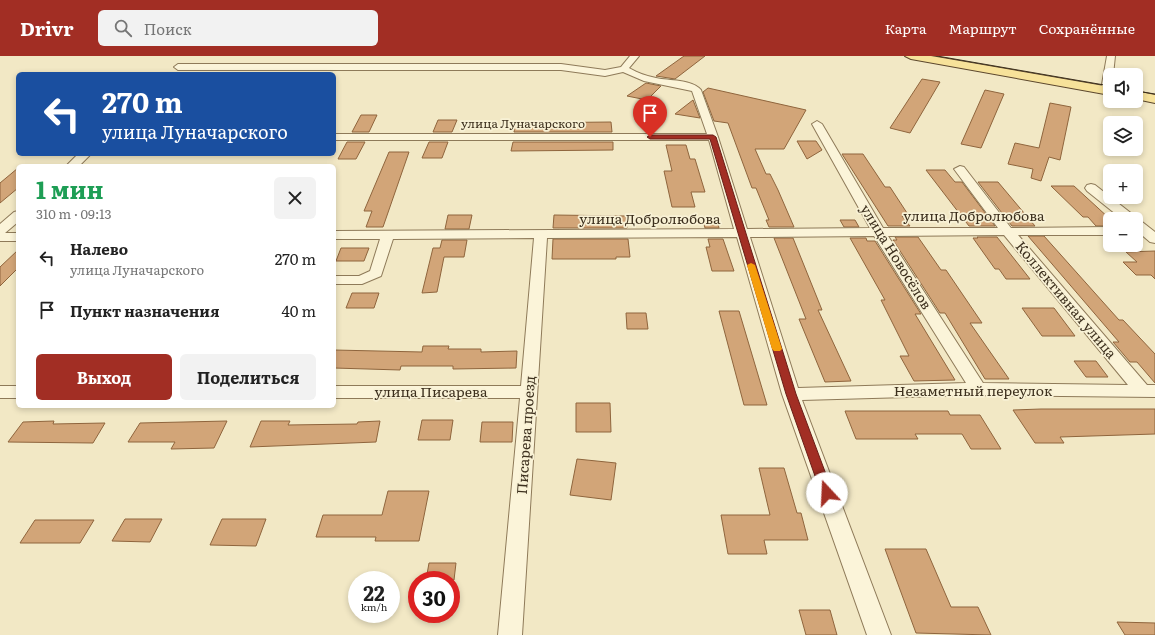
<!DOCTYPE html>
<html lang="ru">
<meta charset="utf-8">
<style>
:root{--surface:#fff;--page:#f2f2f2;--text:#222;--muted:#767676;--accent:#a22e24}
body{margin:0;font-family:Literata,serif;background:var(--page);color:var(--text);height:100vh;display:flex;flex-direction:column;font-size:15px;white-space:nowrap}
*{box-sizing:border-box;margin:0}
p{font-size:13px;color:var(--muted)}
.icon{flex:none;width:22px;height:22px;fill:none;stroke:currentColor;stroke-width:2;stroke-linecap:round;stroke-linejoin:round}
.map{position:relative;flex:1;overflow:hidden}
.side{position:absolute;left:16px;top:108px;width:320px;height:244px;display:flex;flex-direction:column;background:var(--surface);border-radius:6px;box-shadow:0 2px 6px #0003}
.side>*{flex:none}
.hud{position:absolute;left:16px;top:16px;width:320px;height:84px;border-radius:6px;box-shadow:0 2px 6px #0003;background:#1a4fa0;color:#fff;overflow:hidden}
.tools{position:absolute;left:1103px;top:12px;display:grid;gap:8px}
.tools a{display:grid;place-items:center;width:40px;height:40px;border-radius:6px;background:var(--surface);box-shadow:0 2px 6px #0003;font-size:20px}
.speed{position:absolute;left:348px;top:515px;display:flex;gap:8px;font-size:20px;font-weight:700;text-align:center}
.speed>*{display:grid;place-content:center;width:52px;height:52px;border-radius:50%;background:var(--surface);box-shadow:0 2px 6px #0003;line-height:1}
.speed small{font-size:10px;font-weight:400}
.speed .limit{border:6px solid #d22;background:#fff;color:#111}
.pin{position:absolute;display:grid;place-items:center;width:34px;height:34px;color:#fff;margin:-41px -17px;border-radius:50% 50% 50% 0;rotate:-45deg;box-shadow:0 0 4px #0007}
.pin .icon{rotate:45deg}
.me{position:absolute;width:44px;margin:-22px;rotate:340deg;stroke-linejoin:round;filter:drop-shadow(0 0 3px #0008)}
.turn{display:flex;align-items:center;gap:14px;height:84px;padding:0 20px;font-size:18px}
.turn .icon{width:52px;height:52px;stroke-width:2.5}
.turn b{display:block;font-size:28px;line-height:34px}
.round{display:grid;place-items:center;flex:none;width:42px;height:42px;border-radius:6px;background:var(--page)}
.summary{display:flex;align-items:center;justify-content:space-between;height:68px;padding:0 20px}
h1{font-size:24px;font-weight:700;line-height:30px;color:#1e9e55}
.cta{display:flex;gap:8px;margin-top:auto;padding:8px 20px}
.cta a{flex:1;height:46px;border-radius:6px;background:var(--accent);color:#fff;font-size:16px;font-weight:700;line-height:46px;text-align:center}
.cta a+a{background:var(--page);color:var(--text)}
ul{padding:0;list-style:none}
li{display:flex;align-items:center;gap:12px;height:52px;padding:0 20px}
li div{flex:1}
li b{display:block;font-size:15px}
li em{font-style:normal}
header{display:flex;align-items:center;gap:24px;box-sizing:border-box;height:56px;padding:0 20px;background:var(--accent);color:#fff}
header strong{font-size:19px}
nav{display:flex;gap:22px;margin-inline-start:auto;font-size:14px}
.search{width:280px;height:36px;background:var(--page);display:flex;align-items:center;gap:10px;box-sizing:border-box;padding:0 14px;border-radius:6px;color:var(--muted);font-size:15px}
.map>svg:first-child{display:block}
.building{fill:#d2a578;stroke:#8f653d}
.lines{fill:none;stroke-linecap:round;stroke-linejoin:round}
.minor-casing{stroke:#8e7a59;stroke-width:2}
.major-casing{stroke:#5c472d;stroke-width:2}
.minor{fill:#fbf4d9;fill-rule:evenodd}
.major{fill:#f7e29a;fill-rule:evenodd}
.tram{stroke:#3d301e;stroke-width:1}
.route{fill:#a22e24;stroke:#691e17}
.slow{fill:#f59e0b}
.labels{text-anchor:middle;stroke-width:3.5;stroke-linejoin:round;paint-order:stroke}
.far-street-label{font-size:12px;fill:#3d301e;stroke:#f8f1d5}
.street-label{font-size:14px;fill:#3d301e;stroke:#f8f1d5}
</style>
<header>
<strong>Drivr</strong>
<div class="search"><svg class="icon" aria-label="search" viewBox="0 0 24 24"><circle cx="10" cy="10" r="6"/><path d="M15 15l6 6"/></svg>Поиск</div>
<nav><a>Карта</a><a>Маршрут</a><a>Сохранённые</a></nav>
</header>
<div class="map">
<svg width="1155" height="579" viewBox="0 0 1155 579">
<rect width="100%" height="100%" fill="#f2e8c5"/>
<path class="building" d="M684 0H705L675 23 656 20Z
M922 23 940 26 910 77 890 72Z
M646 27 661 30 647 44 627 40Z
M708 32 806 54 784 93H755L766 118H770L778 134 794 171H769L766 164H769L756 132H752L728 67 714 65 703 36Z
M985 34 1004 38 981 92 961 88Z
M693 44 700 62 675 58Z
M1050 47 1071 51 1060 104 1049 101 1041 125 1031 122 1033 113 1008 108 1015 87 1039 92Z
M361 59H377L369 76H352Z
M438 64H457L452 76H433Z
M611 66 612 76H514L515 67Z
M797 85H816L822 94 807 103Z
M347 86H365L356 103H338Z
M429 86H448L442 102H422Z
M513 86H613V94L511 95Z
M666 89H686L690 103H695L705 136H691L695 151H672L664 115H672Z
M389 96H409L383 171H366L372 155H364Z
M842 98H863L885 131H890L909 160H902L910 170H888Z
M18 112V132L0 147V127Z
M926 114H945L955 126H962L995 170H969Z
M978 126H998L1035 170H1012Z
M1051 130H1074L1110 163V170H1096L1088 161H1083Z
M448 159H472L469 173H445Z
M554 159 626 160 627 172H553Z
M703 164H717L719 172H705Z
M840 164H855L859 171H844Z
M1028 180H1044L1119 264H1123L1155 298V327L1137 306H1130L1113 286H1119Z
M895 181H918L941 214H946L982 267H970L1009 323H985L945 257H940L893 184H897Z
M977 181H997L1030 223H1006L999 213H995L973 182H978Z
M774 182H793L822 254H818L851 325 825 326 799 263H806Z
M850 182H866L867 185H875L921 258H915L955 324 914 325 900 300H909L881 244H885Z
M553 183H628L630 201H616V203H552Z
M708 183H723L734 215H712L706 191H710Z
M442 184H467L464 201H444L437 236 422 237 433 192H440Z
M341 192H369L364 205H336Z
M18 194V212L0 230V211Z
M1155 195V223L1151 219H1136L1123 206H1137L1126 196Z
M352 237H379L374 252H346Z
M1022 252H1054L1075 280H1042Z
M719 255H739L767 349H744Z
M626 257H646L648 273H627Z
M423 290H449L448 293H481V296L517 295 516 312 453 313V310H401L400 314 334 312V294L422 296Z
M1074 305H1096L1108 321H1086Z
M576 347H610L611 376H576Z
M1041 353H1155V378L1060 381 1064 387H1035L1013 354Z
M845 355H948L950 359H980L1001 393H971L962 378H915L918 383H856Z
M422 364H453L450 384H418Z
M54 365 53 368 105 367 93 387 8 386 23 366Z
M227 365 214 392 171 393 175 386H128L140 367Z
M261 365H290L288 369 357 368 358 366 380 365 376 386 250 391Z
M482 366H513L512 386H480Z
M577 403 616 407 611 444 570 439Z
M759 412H784L797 457H801L808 484H764L767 498H728L721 459H770Z
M388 435H429L419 485H375L376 481H316L323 459H382Z
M125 463H162L150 486 112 485Z
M222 463H266L256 490 210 489Z
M35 464H94L80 487H20Z
M885 493H926L951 551H978L991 579 916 577Z
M429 507H456L454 524H426Z
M799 554H830L837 579H806Z
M1117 566 1155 567V579H1125Z"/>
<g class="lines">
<g class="minor-casing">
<path id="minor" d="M630 0H639L629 12C638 17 646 20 656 22 669 25 692 23 701 34L718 81 747 173 870 172 812 68 817 65 822 68 883 172H998L954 113 960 110 964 111 1011 172 1110 171V179H1018L1147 329H1155V341L978 339 802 344 891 579H867L782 338 737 181 547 182 522 579H498L520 342H334V330H521L534 182 393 183 381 220 362 228H334V220H359L370 215 380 183H334V175L734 173 709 84H334V78H707L692 35 644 25 623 16 605 20 561 14H178L174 11 178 8H561L605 14 621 11ZM1004 179 1128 329 983 327 888 180ZM874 180 966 327 798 332 750 181Z
M1107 0H1115L1113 19H1110V35L1106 37 1101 34Z
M78 98H91L79 110H66Z
M1091 128 1095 129 1155 176V187L1150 186 1136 174V163H1122L1087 135 1085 132 1087 129Z
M18 155V166L5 177H18V185H0V168L14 156Z
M0 330H18V342H0Z"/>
</g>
<g class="major-casing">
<path id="major" d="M905 0H931L1110 31V39L911 3Z
M1136 35 1155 39V47L1136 43Z"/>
</g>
<use href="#minor" class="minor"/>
<use href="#major" class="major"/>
<path class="tram" d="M937 0 1110 30
M1136 35 1155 38"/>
</g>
<path class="route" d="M713 79 716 81 796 338 833 437 831 440H823L821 437 786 338 710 83H650L647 81 650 79Z"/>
<path class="slow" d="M751 207 755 209 782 293 780 295H774L772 293 747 209Z"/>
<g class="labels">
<g class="far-street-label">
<text x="523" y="72">улица Луначарского</text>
</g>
<g class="street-label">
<text x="974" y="165">улица Добролюбова</text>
<text x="650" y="168">улица Добролюбова</text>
<text transform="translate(896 201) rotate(58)" y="5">улица Новосёлов</text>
<text transform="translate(1066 244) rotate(50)" y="5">Коллективная улица</text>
<text x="973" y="340">Незаметный переулок</text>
<text x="431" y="341">улица Писарева</text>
<text transform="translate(526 379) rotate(-86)" y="5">Писарева проезд</text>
</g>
</g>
</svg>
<div class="tools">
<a><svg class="icon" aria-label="sound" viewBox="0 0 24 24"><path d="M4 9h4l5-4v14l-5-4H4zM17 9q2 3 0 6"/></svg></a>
<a><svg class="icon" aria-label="layers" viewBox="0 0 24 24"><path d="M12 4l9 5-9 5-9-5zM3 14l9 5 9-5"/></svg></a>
<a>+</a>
<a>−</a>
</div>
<div class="speed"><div>22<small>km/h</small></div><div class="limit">30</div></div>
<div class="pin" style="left:650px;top:81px;background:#d93025"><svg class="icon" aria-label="arrive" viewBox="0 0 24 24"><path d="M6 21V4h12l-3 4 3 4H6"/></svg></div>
<svg class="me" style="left:827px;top:437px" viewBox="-20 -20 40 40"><circle r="19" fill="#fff"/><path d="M0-13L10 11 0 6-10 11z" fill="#a22e24"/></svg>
<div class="hud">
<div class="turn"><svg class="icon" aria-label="left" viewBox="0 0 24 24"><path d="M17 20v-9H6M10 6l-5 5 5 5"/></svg><div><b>270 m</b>улица Луначарского</div></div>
</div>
<section class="side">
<div class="summary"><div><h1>1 мин</h1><p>310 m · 09:13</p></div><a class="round"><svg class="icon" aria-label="close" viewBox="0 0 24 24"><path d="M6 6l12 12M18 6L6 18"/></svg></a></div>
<ul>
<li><svg class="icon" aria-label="left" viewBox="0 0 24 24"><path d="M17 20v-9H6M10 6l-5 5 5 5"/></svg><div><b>Налево</b><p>улица Луначарского</p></div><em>270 m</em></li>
<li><svg class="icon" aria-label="arrive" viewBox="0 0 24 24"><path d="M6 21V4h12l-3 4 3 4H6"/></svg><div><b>Пункт назначения</b></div><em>40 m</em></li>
</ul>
<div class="cta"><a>Выход</a><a>Поделиться</a></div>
</section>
</div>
